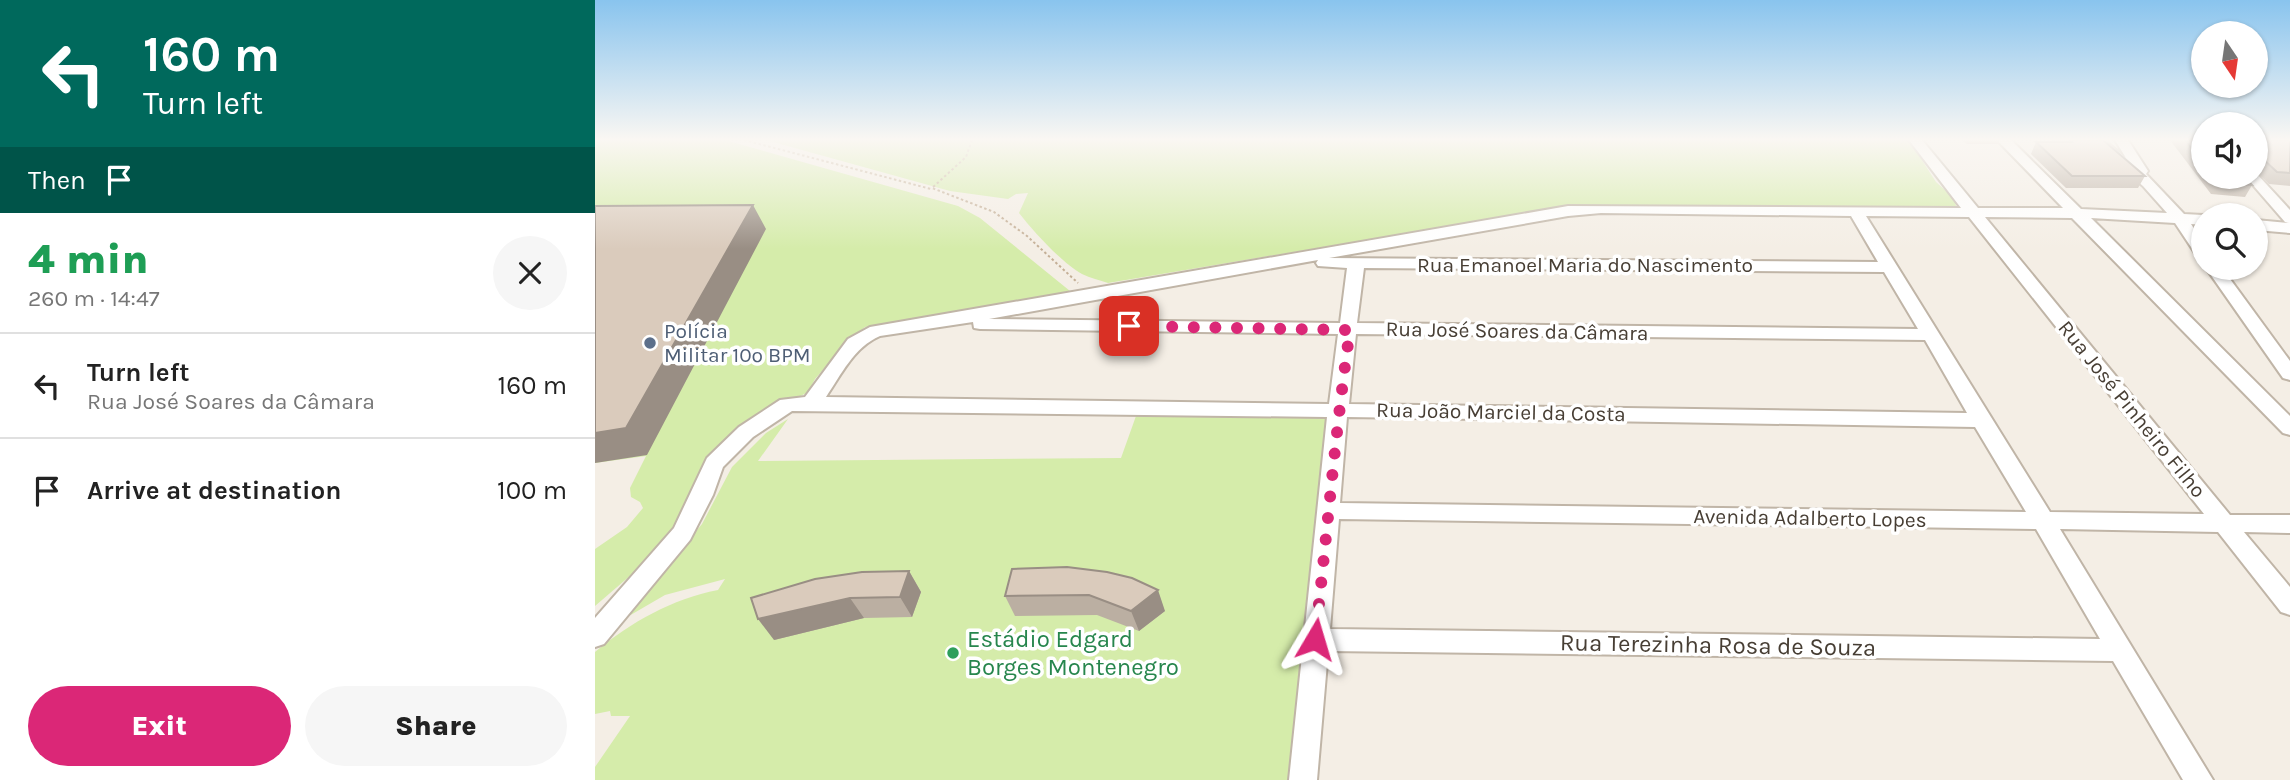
<!DOCTYPE html>
<meta charset="utf-8">
<style>
:root{--surface:#fff;--page:#f6f6f6;--text:#222;--muted:#767676;--line:#e0e0e0;--accent:#db2777}
body{margin:0;font-family:Karla,sans-serif;background:var(--page);color:var(--text);height:100vh;display:flex;flex-direction:column;font-size:26px;white-space:nowrap}
*{box-sizing:border-box;margin:0}
p{font-size:23px;color:var(--muted)}
.icon{flex:none;width:38px;height:38px;fill:none;stroke:currentColor;stroke-width:2;stroke-linecap:round;stroke-linejoin:round}
.map{position:relative;flex:1;overflow:hidden}
.side{display:flex;flex-direction:column;background:var(--surface);width:595px}
.side>*{flex:none}
.top-card{background:#00695c;color:#fff;overflow:hidden}
.needle{width:46px;rotate:167deg}
.buttons{position:absolute;left:1596px;top:21px;display:grid;gap:14px}
.buttons a{display:grid;place-items:center;width:77px;height:77px;border-radius:50%;background:var(--surface);box-shadow:0 2px 5px #0004;font-size:35px}
.pin{position:absolute;display:grid;place-items:center;width:60px;height:60px;color:#fff;margin:-30px;border-radius:14px;box-shadow:0 4px 10px #0006}
.me{position:absolute;width:77px;margin:-38px;rotate:7deg;stroke-linejoin:round;filter:drop-shadow(0 0 5px #0008)}
.turn{display:flex;align-items:center;gap:24px;height:147px;padding:0 28px;font-size:32px}
.turn .icon{width:91px;height:91px;stroke-width:2.5}
.turn b{display:block;font-size:49px;line-height:60px}
.then{display:flex;align-items:center;height:66px;padding:0 28px;background:#0003;gap:14px;font-size:26px}
.round{display:grid;place-items:center;flex:none;width:74px;height:74px;border-radius:37px;background:var(--page)}
.headline{display:flex;align-items:center;justify-content:space-between;height:119px;padding:0 28px}
h1{font-size:42px;font-weight:800;line-height:52px;color:#1e9e55}
.action{display:flex;gap:14px;margin-top:auto;padding:14px 28px}
.action a{flex:1;height:80px;border-radius:42px;background:var(--accent);color:#fff;font-size:28px;font-weight:800;line-height:80px;text-align:center}
.action a+a{background:var(--page);color:var(--text)}
ul{padding:0;list-style:none}
li{display:flex;align-items:center;gap:21px;height:105px;padding:0 28px;border-top:2px solid var(--line)}
li div{flex:1}
li b{display:block;font-size:26px}
li em{font-style:normal}
main{display:flex;flex:1;min-height:0}
.map>svg:first-child{display:block}
.green{fill:#d5ecaa}
.lines{fill:none;stroke-linecap:round;stroke-linejoin:round}
.minor-casing{stroke:#c0b5a7;stroke-width:4}
.path{stroke:#c4af96;stroke-width:2;stroke-dasharray:2.5 2.5;stroke-linecap:butt}
.minor{fill:#fff;fill-rule:evenodd}
.wall{fill:#bbafa2}
.shaded-wall{fill:#998e84}
.building{fill:#dacbbc;stroke:#998e84;stroke-width:2}
.route{stroke:#db2777;stroke-width:12;stroke-dasharray:0 21.6}
.service-dot{fill:#5c6f8a;stroke:#fff;stroke-width:2.5}
.leisure-dot{fill:#2e9e5b;stroke:#fff;stroke-width:2.5}
.labels{text-anchor:middle;stroke-width:7;stroke-linejoin:round;paint-order:stroke}
.street-label{font-size:21px;fill:#473e34;stroke:#fff}
.service-label{font-size:21px;fill:#4e5e75;stroke:#fff;text-anchor:start}
.near-leisure-label{font-size:24px;fill:#27864d;stroke:#fff;text-anchor:start}
.near-street-label{font-size:24px;fill:#473e34;stroke:#fff}
</style>
<main>
<section class="side">
<div class="top-card">
<div class="turn"><svg class="icon" aria-label="left" viewBox="0 0 24 24"><path d="M17 20v-9H6M10 6l-5 5 5 5"/></svg><div><b>160 m</b>Turn left</div></div>
<div class="then">Then<svg class="icon" aria-label="arrive" viewBox="0 0 24 24"><path d="M6 21V4h12l-3 4 3 4H6"/></svg></div>
</div>
<div class="headline"><div><h1>4 min</h1><p>260 m · 14:47</p></div><a class="round"><svg class="icon" aria-label="close" viewBox="0 0 24 24"><path d="M6 6l12 12M18 6L6 18"/></svg></a></div>
<ul>
<li><svg class="icon" aria-label="left" viewBox="0 0 24 24"><path d="M17 20v-9H6M10 6l-5 5 5 5"/></svg><div><b>Turn left</b><p>Rua José Soares da Câmara</p></div><em>160 m</em></li>
<li><svg class="icon" aria-label="arrive" viewBox="0 0 24 24"><path d="M6 21V4h12l-3 4 3 4H6"/></svg><div><b>Arrive at destination</b></div><em>100 m</em></li>
</ul>
<div class="action"><a>Exit</a><a>Share</a></div>
</section>
<div class="map">
<svg width="1695" height="780" viewBox="0 0 1695 780">
<rect width="100%" height="100%" fill="#f4eee5"/>
<path class="green" d="M0 140H130L363 206 385 218 475 291 270 327 255 339 220 379 213 392 162 420 71 538 43 569 0 606V549L32 527 48 508 45 502 36 497 35 488 51 456 0 463Z
M171 140H1314L1341 182 1359 198 1361 206 1244 208 979 205 513 283C505 280 495 278 487 274 467 263 438 231 424 213L433 193 421 194 413 199 355 191Z
M730 414 733 419C724 540 706 659 697 780H0V767L35 716H16L15 711 0 714V652C36 622 77 599 123 590L130 579 70 595 27 620 107 524 137 467 171 433 193 419 163 461 526 458 541 416Z"/>
<g class="lines">
<g class="minor-casing">
<path id="minor" d="M1314 140H1327L1383 208H1468L1402 140H1416L1486 209 1572 213 1548 186 1494 140H1509L1531 158 1520 140H1533L1553 171 1551 174 1589 214 1608 215V225L1596 224 1608 242V258L1602 256 1580 223 1496 218 1695 416V435L1688 433 1477 218 1390 217 1635 515H1695V533L1649 532 1695 587V615L1686 612 1623 532 1465 529 1618 780H1588L1518 661 733 651 722 780H694L732 417 197 411 158 437 128 467 118 495 95 540 9 644 0 647V618L79 528 112 458 144 427 185 400 210 397 253 339 275 327 973 206 1366 208ZM1006 213 1256 216 1283 262 734 258 973 216ZM1271 216 1374 217 1609 514 1455 512ZM723 260 721 263 723 266 752 268 745 323 394 319ZM769 268 1289 272 1323 329 762 323ZM378 322 379 328 385 329 743 334 734 404 231 397C246 375 259 347 285 336ZM761 334 1330 340 1372 413 754 404ZM752 417 1380 427 1431 512 745 503ZM744 519 1441 529 1505 639 735 629Z
M1661 173 1695 210V233L1661 230V220L1694 223 1690 222 1651 177H1661Z
M1611 268H1627L1695 361V380L1688 378Z"/>
</g>
<path class="path" d="M149 140 336 189
M377 140 371 157 337 188 399 212 432 236 483 283"/>
<use href="#minor" class="minor"/>
</g>
<path class="wall" d="M1367 140H1404L1403 144H1372Z
M1456 140H1508L1550 176 1543 188H1471L1436 154 1441 142H1459Z
M1575 140H1608V177H1659L1655 183 1657 185 1650 197 1616 194Z
M1661 140H1695V186L1674 184 1661 171Z
M472 567 570 611 544 631 502 615 420 616 410 596Z
M314 571 326 592 317 617 269 618 179 640 267 572Z"/>
<path class="shaded-wall" d="M158 205 171 229 52 455 0 463V433Z
M314 571 326 592 317 617 305 597Z
M563 590 570 611 544 631 536 611Z
M255 598 269 618 179 640 163 619Z"/>
<path class="building" d="M1475 140H1508L1550 176H1477L1441 142H1477Z
M1591 140H1608V164L1591 141 1593 142Z
M1661 140H1695V173L1682 172 1668 159 1666 163H1661Z
M1619 177H1649L1657 185 1623 182Z
M158 205 31 428 0 433V206Z
M472 567 512 572 537 578 563 590 536 611 494 595 410 596 417 569Z
M314 571 305 597 255 598 163 619 156 598 220 579 267 572Z"/>
<linearGradient id="sky" x2="0" y2="1"><stop stop-color="#89c4ee"/><stop offset="0.56" stop-color="#faf7f3"/><stop offset="1" stop-color="#faf7f3" stop-opacity="0"/></linearGradient>
<rect width="1695" height="249" fill="url(#sky)"/>
<g class="lines">
<path class="route" d="M534 326 755 330C740 433 732 536 720 639"/>
</g>
<circle class="service-dot" cx="55" cy="343" r="7"/>
<circle class="leisure-dot" cx="358" cy="653" r="7"/>
<g class="labels">
<g class="street-label">
<text x="990" y="272">Rua Emanoel Maria do Nascimento</text>
<text transform="translate(922 331) rotate(1)" y="7">Rua José Soares da Câmara</text>
<text transform="translate(1537 409) rotate(51)" y="7">Rua José Pinheiro Filho</text>
<text transform="translate(906 412) rotate(1)" y="7">Rua João Marciel da Costa</text>
<text transform="translate(1215 518) rotate(1)" y="7">Avenida Adalberto Lopes</text>
</g>
<g class="service-label">
<text x="69" y="338">Polícia<tspan x="69" dy="24">Militar 10º BPM</tspan></text>
</g>
<g class="near-leisure-label">
<text x="372" y="647">Estádio Edgard<tspan x="372" dy="28">Borges Montenegro</tspan></text>
</g>
<g class="near-street-label">
<text transform="translate(1123 645) rotate(1)" y="8">Rua Terezinha Rosa de Souza</text>
</g>
</g>
</svg>
<div class="buttons">
<a><svg class="needle" viewBox="-14 -14 28 28"><path d="M0-13l5 13h-10z" fill="#e53935"/><path d="M0 13l5-13h-10z" fill="#767676"/></svg></a>
<a><svg class="icon" aria-label="sound" viewBox="0 0 24 24"><path d="M4 9h4l5-4v14l-5-4H4zM17 9q2 3 0 6"/></svg></a>
<a><svg class="icon" aria-label="search" viewBox="0 0 24 24"><circle cx="10" cy="10" r="6"/><path d="M15 15l6 6"/></svg></a>
</div>
<div class="pin" style="left:534px;top:326px;background:#d93025"><svg class="icon" aria-label="arrive" viewBox="0 0 24 24"><path d="M6 21V4h12l-3 4 3 4H6"/></svg></div>
<svg class="me" style="left:720px;top:639px" viewBox="-20 -20 40 40"><path d="M0-17L14 15 0 8-14 15z" fill="#db2777" stroke="#fff" stroke-width="4"/></svg>
</div>
</main>
